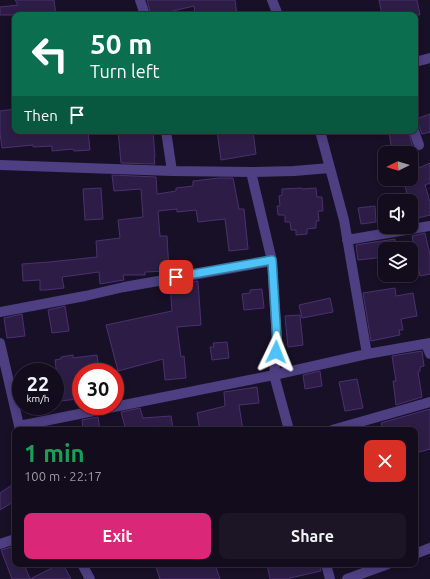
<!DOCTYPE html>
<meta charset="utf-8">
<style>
:root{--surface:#120c1c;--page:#1b1525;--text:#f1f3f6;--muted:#9c9ba3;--line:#312c3b;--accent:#db2777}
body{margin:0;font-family:Ubuntu,sans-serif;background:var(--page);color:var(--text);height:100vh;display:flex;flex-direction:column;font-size:15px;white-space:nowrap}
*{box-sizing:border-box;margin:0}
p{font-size:13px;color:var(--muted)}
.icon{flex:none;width:22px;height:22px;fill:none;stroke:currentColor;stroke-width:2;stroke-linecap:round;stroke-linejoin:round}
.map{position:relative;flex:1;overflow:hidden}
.panel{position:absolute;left:12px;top:427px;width:406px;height:140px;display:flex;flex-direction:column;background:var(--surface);border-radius:8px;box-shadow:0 2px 6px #0003,0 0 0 1px var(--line)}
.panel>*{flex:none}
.hud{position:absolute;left:12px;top:12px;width:406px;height:122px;border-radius:8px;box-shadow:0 2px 6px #0003,0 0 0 1px var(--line);background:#0b6e4f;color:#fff;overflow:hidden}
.needle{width:26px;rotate:265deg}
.controls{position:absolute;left:378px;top:146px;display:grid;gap:8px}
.controls a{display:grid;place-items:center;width:40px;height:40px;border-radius:8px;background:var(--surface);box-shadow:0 2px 6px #0003,0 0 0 1px var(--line);font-size:20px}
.speed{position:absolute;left:12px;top:363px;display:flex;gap:8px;font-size:20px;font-weight:700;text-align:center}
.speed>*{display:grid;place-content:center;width:52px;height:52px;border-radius:50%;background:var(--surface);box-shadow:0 2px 6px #0003,0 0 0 1px var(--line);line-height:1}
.speed small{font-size:10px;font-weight:400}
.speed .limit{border:6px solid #d22;background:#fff;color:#111}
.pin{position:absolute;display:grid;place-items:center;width:34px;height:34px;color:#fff;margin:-17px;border-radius:8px;box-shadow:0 2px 6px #0006}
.me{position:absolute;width:44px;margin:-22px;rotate:2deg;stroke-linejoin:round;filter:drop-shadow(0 0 3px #0008)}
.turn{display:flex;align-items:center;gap:14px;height:84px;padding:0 12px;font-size:18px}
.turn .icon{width:52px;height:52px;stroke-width:2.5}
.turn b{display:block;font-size:28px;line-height:34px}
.then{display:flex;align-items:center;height:38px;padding:0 12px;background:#0003;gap:8px;font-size:15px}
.round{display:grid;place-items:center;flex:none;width:42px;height:42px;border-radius:8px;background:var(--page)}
.head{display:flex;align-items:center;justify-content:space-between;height:68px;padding:0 12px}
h1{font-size:24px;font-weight:700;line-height:30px;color:#1e9e55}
.action{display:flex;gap:8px;margin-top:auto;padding:8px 12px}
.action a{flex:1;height:46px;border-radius:8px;background:var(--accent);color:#fff;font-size:16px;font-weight:700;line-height:46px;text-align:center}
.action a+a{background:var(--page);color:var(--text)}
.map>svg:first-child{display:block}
.building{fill:#2d1d46;stroke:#493170}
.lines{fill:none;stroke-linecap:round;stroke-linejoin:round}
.minor{stroke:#4e3e82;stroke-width:10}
.route-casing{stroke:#337fa1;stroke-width:10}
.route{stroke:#4fc3f7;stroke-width:7}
</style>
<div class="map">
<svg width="430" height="579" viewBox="0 0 430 579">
<rect width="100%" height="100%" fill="#181026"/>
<path class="building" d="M15 0H54L56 15H0V7L18 5Z
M147 0H235L237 15H195L194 6 156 15H151Z
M379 0H417L420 15H382Z
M15 109V131H88L90 150 74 151 73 149 52 151V146L33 147V145L2 148 0 133V111Z
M430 114V132L422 134 416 119Z
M118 131H153L155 157H154L155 164 121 163Z
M217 131H253L256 154 221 160Z
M389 131H408L413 147 415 150 417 151 419 168 430 163V183L425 185 430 202V215L414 219 411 208V201H409L403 179H411V153H392Z
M112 175 156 177 157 194 176 191V188L193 186V181L219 178H233L239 209H244L248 249 229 251 225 219 198 222 196 210 177 212V209L158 211 160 236H167L169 271 145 272V275H123L124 280 100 284 99 272 62 277 64 288 46 290H40V280L23 281 22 264 49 262 97 257 96 241 120 238 118 220 143 217 141 189 114 191Z
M101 188 103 219 85 220 83 189Z
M302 188V189L316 188 317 197H322L323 211H318L319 221H316V228L307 229V234L296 235V230H291L290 222H285V215H278L277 206H280L279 196 282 195V189Z
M375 206 376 222 361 224 358 208Z
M425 233 430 255V274L420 276 412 236Z
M395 239 396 249H385V257L358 260 356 245Z
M198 281 201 325 177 327 181 357 184 356 186 378 165 380 163 359 118 371 106 325 172 311 170 285Z
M395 288 396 296 413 293 417 316 401 319 403 330H399L400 335 371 341 363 293Z
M262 289 264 308 244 310 242 294 250 293V290Z
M330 298 333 312 302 318 299 305Z
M65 306 69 331 52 333 48 310Z
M22 314 25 336 7 338 4 318Z
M300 315 303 345 288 347 285 316Z
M227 342 229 358 212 360 210 347H214L213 343Z
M422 351 424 366 420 367V371L418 372 422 397 396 405 393 381H396L392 356Z
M73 355V358L97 355 99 372H81V388H77L78 399 60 401 55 360 61 359V357Z
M320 371 322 386 305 389 303 375Z
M357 379 363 408 345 411 339 382Z
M257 387 259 403 239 405 243 430H200L197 413 225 406 224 392Z
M140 408 143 418 171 416 173 428 153 430V426L139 430H126L121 412Z
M430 409V449L419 452 415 435V430H383L381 423Z
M98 417 100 430H83L82 420Z
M15 483V501L0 510V493Z
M15 546V564H24L30 579H12L1 550Z
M60 564H63L71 579H30Z
M155 564H215L220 579H160Z
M267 564H320L321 571 290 578V579H270Z"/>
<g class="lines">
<path class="minor" d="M140 0 145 15
M272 0 278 15
M415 62 430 58
M166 131 172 171
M320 131 330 168 344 220 367 354
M414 131 419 145
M0 165 172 171 251 172 294 171 330 168
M251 172 272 261 277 341 274 375 289 430
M347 240 430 226
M0 312 85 296 124 287 272 261
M0 343 20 430
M426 344 430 354
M19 426 274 375 367 354 430 343
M332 430 430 402
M0 544 15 539
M415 554 430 548
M82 564 90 579
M326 564 330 579
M347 579 388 564"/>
</g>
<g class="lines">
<g class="route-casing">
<path id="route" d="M176 277 272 260 277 341 276 352"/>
</g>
<use href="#route" class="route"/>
</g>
</svg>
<div class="controls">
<a><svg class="needle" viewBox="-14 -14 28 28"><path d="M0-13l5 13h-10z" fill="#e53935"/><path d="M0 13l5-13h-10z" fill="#9c9ba3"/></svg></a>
<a><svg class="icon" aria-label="sound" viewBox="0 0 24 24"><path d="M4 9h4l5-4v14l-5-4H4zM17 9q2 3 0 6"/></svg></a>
<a><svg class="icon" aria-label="layers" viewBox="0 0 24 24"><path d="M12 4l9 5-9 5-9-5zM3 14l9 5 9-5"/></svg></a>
</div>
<div class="speed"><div>22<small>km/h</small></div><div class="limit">30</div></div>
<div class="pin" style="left:176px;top:277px;background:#d93025"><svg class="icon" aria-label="arrive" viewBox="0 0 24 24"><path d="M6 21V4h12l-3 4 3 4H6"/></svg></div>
<svg class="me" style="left:276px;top:352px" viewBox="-20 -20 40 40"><path d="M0-17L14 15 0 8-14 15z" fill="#4fc3f7" stroke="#fff" stroke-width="4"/></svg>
<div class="hud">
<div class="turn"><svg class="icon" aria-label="left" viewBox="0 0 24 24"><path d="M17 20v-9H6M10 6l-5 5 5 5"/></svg><div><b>50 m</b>Turn left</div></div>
<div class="then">Then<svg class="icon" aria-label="arrive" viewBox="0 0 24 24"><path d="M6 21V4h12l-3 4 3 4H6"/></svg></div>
</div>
<section class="panel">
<div class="head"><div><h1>1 min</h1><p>100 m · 22:17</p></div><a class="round" style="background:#d93025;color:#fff"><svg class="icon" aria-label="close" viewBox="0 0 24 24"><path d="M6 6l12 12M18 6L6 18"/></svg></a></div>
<div class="action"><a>Exit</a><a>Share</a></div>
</section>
</div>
